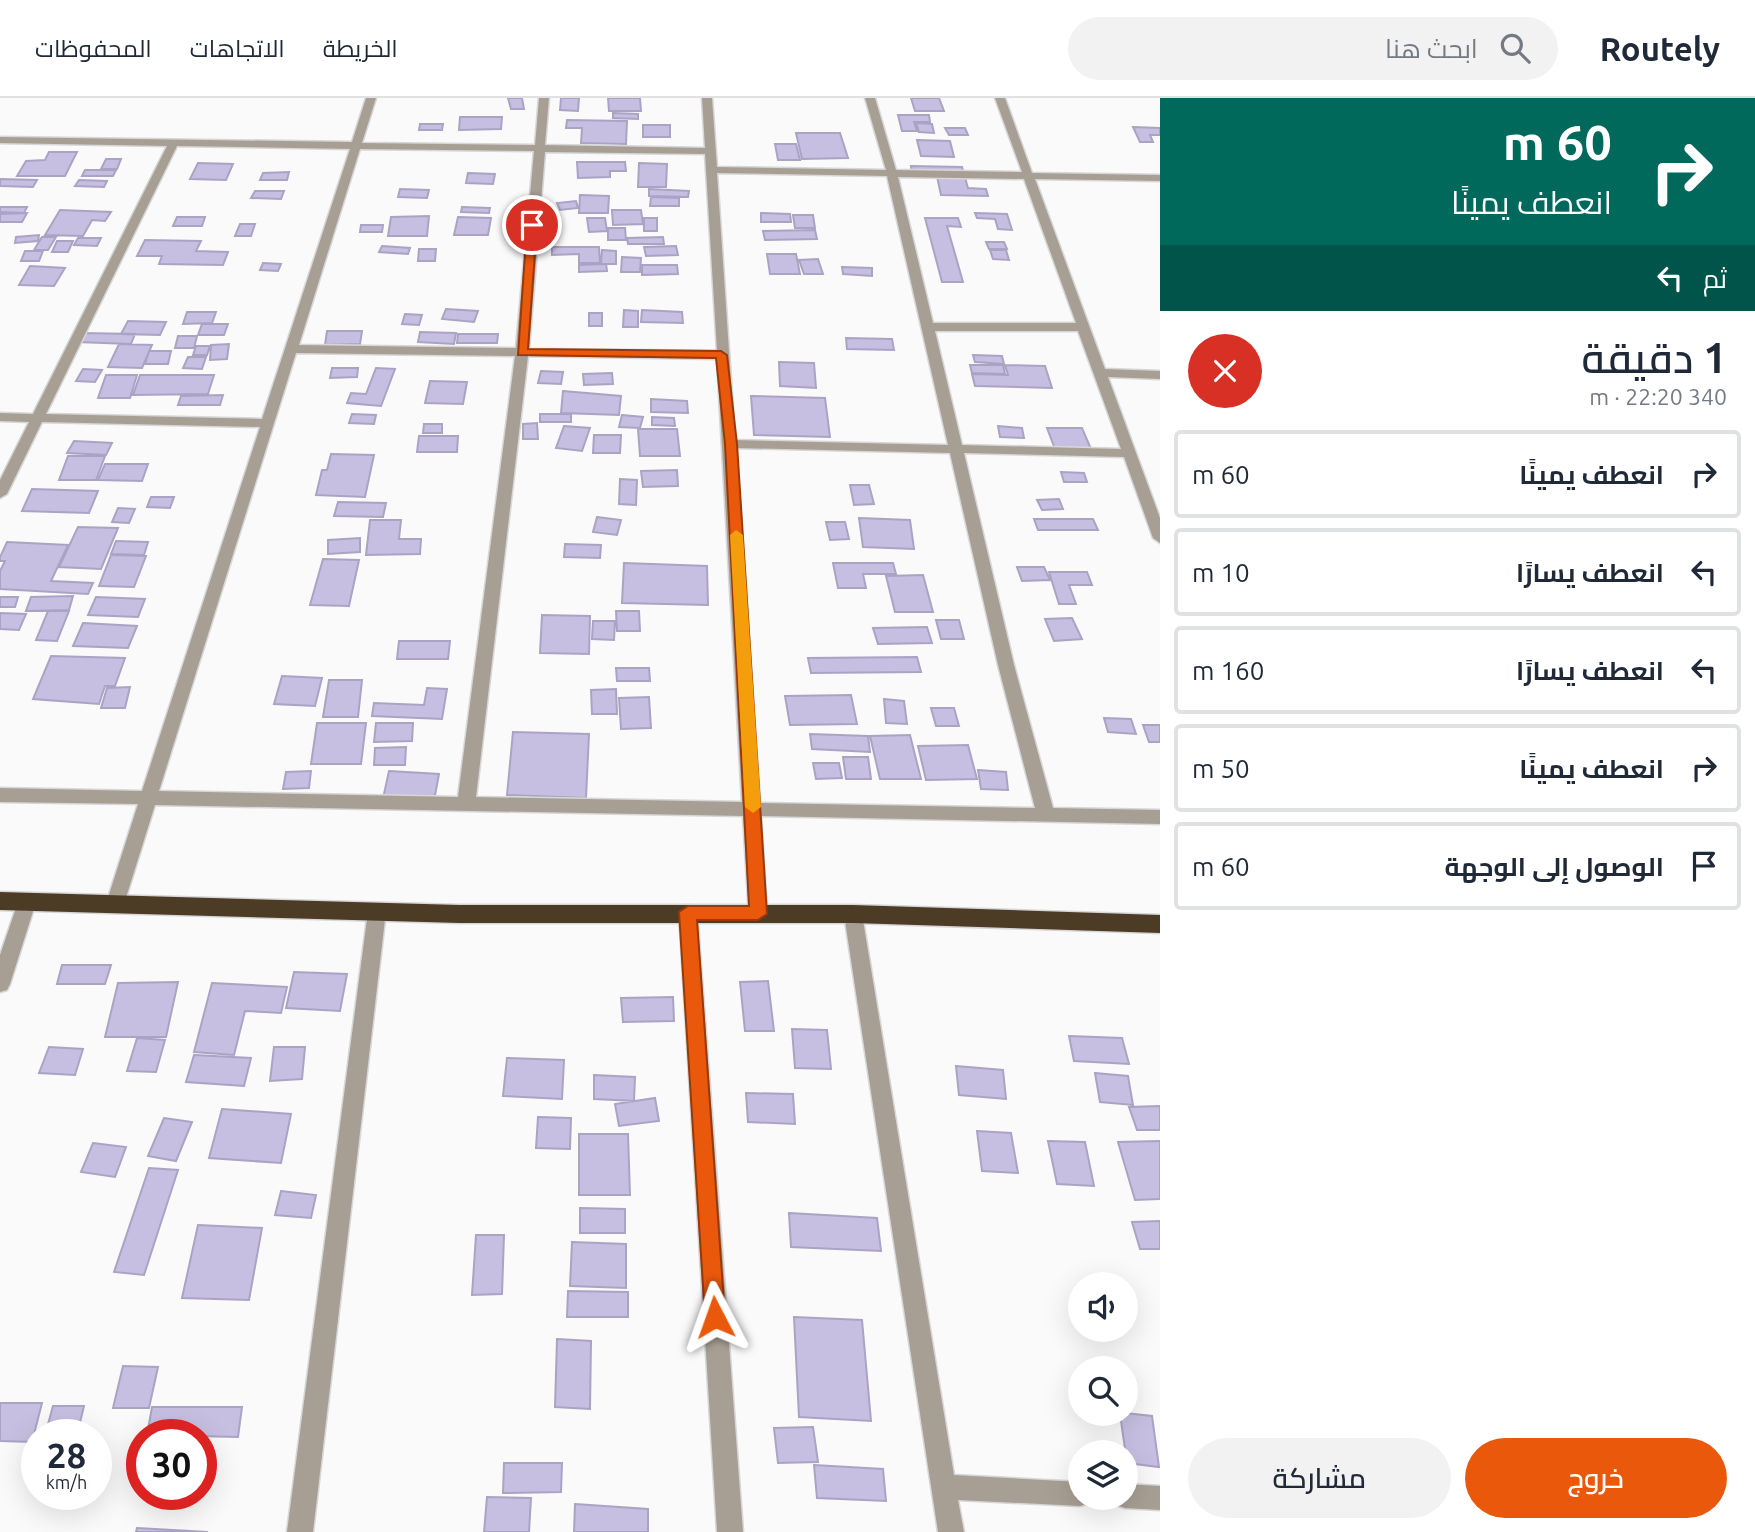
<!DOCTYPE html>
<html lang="ar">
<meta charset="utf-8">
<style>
:root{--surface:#fff;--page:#f2f2f3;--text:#1f2937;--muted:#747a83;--line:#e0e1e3;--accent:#ea580c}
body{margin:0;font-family:Ubuntu,Cairo,sans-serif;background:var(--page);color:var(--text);direction:rtl;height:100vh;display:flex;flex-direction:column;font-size:26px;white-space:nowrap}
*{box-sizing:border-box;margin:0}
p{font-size:23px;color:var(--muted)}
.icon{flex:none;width:38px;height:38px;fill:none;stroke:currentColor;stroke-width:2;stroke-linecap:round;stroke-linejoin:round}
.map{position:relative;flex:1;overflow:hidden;direction:ltr}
.panel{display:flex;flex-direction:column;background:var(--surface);width:595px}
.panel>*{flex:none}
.banner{background:#00695c;color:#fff;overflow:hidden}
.fabs{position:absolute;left:1068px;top:1174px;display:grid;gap:14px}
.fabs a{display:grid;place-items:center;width:70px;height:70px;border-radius:50%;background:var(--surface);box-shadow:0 7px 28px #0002;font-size:35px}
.speed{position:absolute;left:21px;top:1321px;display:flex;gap:14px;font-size:35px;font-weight:700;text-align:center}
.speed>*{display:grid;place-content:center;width:91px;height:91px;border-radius:50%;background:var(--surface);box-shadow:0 7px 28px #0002;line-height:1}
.speed small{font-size:18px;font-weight:400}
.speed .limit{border:10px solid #d22;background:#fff;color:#111}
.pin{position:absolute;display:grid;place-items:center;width:60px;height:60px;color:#fff;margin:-30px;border:4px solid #fff;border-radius:50%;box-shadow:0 2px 7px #0007}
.me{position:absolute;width:77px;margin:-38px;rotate:356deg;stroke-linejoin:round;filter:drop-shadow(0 0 5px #0008)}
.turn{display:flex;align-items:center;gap:24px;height:147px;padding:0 28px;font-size:32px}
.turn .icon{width:91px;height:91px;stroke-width:2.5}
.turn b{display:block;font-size:49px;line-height:60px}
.then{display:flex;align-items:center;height:66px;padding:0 28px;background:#0003;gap:14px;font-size:26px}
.round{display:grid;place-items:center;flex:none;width:74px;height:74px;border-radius:37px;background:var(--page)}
.summary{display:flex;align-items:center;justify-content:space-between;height:119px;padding:0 28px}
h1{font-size:42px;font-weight:600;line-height:52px}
.cta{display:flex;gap:14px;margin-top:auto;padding:14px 28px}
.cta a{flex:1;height:80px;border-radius:42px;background:var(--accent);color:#fff;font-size:28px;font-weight:600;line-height:80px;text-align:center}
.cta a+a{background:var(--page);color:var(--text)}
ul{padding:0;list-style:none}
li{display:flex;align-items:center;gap:21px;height:88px;margin:0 14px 10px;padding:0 14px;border:4px solid var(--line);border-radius:7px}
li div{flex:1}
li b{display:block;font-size:26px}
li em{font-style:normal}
header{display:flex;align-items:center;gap:42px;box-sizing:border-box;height:98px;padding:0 35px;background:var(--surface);border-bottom:2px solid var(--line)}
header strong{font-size:33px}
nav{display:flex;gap:38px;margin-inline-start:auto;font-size:24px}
.search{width:490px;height:63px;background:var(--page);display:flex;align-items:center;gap:18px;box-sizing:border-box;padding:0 24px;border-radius:38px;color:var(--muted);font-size:26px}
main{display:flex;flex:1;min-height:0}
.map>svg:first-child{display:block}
.building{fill:#c6bfe1;stroke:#aba3c4;stroke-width:2}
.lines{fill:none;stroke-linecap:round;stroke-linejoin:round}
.street-casing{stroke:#d7d7d9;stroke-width:3}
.highway-casing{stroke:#d7d7d9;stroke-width:3}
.street{fill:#a89f94;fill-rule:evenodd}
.highway{fill:#4c3c25;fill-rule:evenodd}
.route{fill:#ea580c;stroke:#983908;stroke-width:2}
.slow{fill:#f59e0b}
</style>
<header>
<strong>Routely</strong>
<div class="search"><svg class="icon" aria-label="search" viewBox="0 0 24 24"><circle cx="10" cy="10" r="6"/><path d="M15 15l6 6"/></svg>ابحث هنا</div>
<nav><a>الخريطة</a><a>الاتجاهات</a><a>المحفوظات</a></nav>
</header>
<main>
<section class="panel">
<div class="banner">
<div class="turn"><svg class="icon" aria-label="right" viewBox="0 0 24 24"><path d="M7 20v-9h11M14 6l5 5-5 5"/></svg><div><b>60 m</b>انعطف يمينًا</div></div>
<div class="then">ثم<svg class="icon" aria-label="left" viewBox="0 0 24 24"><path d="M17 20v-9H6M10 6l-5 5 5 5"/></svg></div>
</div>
<div class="summary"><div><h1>1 دقيقة</h1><p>340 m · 22:20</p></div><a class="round" style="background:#d93025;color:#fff"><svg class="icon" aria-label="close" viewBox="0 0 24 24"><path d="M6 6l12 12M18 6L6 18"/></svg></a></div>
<ul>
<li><svg class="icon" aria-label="right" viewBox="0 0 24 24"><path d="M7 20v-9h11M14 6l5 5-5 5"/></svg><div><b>انعطف يمينًا</b></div><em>60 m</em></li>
<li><svg class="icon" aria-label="left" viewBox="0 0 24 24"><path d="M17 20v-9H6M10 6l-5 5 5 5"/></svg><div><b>انعطف يسارًا</b></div><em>10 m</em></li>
<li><svg class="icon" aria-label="left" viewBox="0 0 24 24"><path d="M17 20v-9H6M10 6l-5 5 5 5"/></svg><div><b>انعطف يسارًا</b></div><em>160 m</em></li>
<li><svg class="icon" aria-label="right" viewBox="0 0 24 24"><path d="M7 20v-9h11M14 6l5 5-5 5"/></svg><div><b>انعطف يمينًا</b></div><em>50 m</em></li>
<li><svg class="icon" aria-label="arrive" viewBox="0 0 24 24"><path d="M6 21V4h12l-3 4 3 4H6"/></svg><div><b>الوصول إلى الوجهة</b></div><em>60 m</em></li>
</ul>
<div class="cta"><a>خروج</a><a>مشاركة</a></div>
</section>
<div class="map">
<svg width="1160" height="1434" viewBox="0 0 1160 1434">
<rect width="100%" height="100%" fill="#fafafa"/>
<path class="building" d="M508 0H522L524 11H511Z
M561 0H579L578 13 560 12Z
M608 0H640L641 13H609Z
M911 0H939L944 13H915Z
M613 15 638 16V21L613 20Z
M898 17H929L930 24H914L917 33H902Z
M460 19H502L501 31 459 32Z
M567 22 627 23 626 46 581 45 582 30H566Z
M916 25 932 26 934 35 919 34Z
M420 26H443L442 32H419Z
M643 27H670V39H643Z
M1133 29 1160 30V37H1150L1153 44H1140Z
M945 30H965L968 37H949Z
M796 35H840L848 60 802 61Z
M917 42 950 43 954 59 921 58Z
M775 46H796L800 62H778Z
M49 54H77L65 78H17L26 63 45 62Z
M106 61H121L117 71H101Z
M577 64H625L626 73H610V79L578 80Z
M198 65 233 66 226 82 190 81Z
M639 65 667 66 666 89H638Z
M911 68 962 69 968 90 986 91 988 98 941 97 936 74H912Z
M85 72H116L113 78H82Z
M289 74 287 82H260L263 75Z
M468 75 495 76 493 86 466 85Z
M0 81 37 82 33 89 0 88Z
M79 82 107 83 104 89 75 88Z
M400 91 429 92 427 100 398 99Z
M649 91 689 93 688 99 649 98Z
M255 93H284L281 101 251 100Z
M580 97 609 98 608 115H579Z
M651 99 679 100V108H650Z
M576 103 578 110 560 112 557 105Z
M0 109H27L24 115 0 114Z
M462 109 490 110 489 115 461 114Z
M60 112 111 114 105 123 92 122 83 138 45 137Z
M612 112H641L643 126 613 127Z
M27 115 22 124H0V116Z
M761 115 790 116 791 124H761Z
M975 115 1007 116 1012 132 998 131 995 121 977 120Z
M793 117H813L815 130H795Z
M429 118 427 138H388L391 119Z
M177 119H205L202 128H173Z
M458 119 491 120 488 137H454Z
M587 120H605L607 133 589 134Z
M644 120H657V133H644Z
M925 120H958L961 129 947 128 963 184H942Z
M240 126H255L251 138H235Z
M361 127H383L382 134H360Z
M608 130H625L626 142H608Z
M815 132 817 141 765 142 763 133Z
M39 137 38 143 15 145 16 139Z
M42 139H56L48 152H34Z
M663 139 664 146H628L627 140Z
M78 140H101L97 148 74 147Z
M145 142 201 143 196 153 228 154 223 167 159 166 162 158H137Z
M57 143H73L68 154H52Z
M986 144H1004L1007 151H989Z
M382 148 410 150 408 156 379 154Z
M676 148 678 157 646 158 644 149Z
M552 149H599L600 165H579V156L552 157Z
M419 151H436L435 163H418Z
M602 152 616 153V166H601Z
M990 152H1006L1009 162 993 161Z
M25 153H43L39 163H21Z
M767 156H796L800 176H770Z
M622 159 641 160 640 174H621Z
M818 161 823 176H804L799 162Z
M263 165 281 166 278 173 260 172Z
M606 166 607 173 579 174V167Z
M642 167H677L678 176 642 177Z
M30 168 65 170 54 188 19 187Z
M842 169 872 170V178L843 176Z
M446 211 478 213 474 224 442 221Z
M624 212 638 213V229H623Z
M642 212 682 214 683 225 641 224Z
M187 214H216L212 225 183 226Z
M589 215H602V228H589Z
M405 216 422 217 419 227 402 226Z
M128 223 166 224 160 237 121 236Z
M202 226H228L224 237H198Z
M327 233H362L360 246 325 247Z
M420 234 456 235 454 246 418 244Z
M81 235 135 236 131 246 77 244Z
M458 236H498L497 245H457Z
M178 238H197L194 250H175Z
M846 240 892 241 894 252 847 251Z
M119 246 152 247 142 270 108 269Z
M229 246 227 261 210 262 211 247Z
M196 248H210L207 257H193Z
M149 253H171L168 266H145Z
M973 257 1002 258 1004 266 975 264Z
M188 259H206L202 271 183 270Z
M779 264 814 265 816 290 780 288Z
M970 267H1003L1005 276 972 275Z
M1005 267 1045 268 1052 290 975 288 972 276 1008 277Z
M332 270H358L357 279 330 280Z
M376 270 395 271 381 308 347 305 351 295 366 296Z
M83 271 102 272 95 284 76 283Z
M541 273 563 274 561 286 538 285Z
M612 275 613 286 584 287 583 276Z
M106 277H137L130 300H98Z
M140 277H214L208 296 133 297Z
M430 283 467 284 463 306 425 305Z
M563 293 621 298 619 317 561 315Z
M223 297 220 307H178L181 298Z
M751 298 825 300 830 339 754 337Z
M651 301 687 303 688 315 651 314Z
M352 316 376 317 374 326 349 325Z
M540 316H571V324H540Z
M622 317 643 319 640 330 619 329Z
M652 319 674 320 675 328 652 327Z
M537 325 538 341H523V326Z
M424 326H442V335H423Z
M564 328 590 330 582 353 556 350Z
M998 328 1022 330 1024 340 1000 339Z
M1047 330H1082L1091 351H1055Z
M638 331H677L680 358H640Z
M594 337H621L620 355H593Z
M419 338H458L457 354H417Z
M74 343 112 345 106 357 67 355Z
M331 356 374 357 365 399 316 397 322 372H327Z
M68 358H105L96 382H59Z
M105 366H148L142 383 98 382Z
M677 372 678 388 643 389 641 373Z
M1061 374 1084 375 1087 384H1064Z
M620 381 637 382 636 407 619 406Z
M850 387H869L874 406 854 407Z
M32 391 98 393 89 415 22 413Z
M151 399H174L170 410 147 409Z
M1059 401 1063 411 1042 412 1037 402Z
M338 404 386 405 383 419 334 418Z
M118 410 135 411 129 425 112 424Z
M597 419 621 422 617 437 593 434Z
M859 420 910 422 914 451 863 449Z
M1034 421H1093L1098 432H1038Z
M370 422H401L399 441H421L420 456 366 457Z
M826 424H845L849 441 830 442Z
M78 429 118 430 101 471 59 469Z
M360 440V454L328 456V442Z
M116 443 148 444 144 457 111 456Z
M7 444 68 447 51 483 93 485 88 496 0 491V473L5 463H0V459Z
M565 446 601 447 600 460 564 459Z
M111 457 146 458 134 489 99 488Z
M323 461 359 462 349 508 310 507Z
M624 465 707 468 708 507 622 505Z
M833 465H893L896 476H863L866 490H838Z
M1017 469H1044L1050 482 1022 483Z
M1049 474H1087L1092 487H1069L1076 506H1059Z
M923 477 933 514H895L886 478Z
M73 498 69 512 26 513 31 499Z
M0 499H18L15 509H0Z
M96 499 145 501 138 519 88 517Z
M48 513H69L57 543 36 542Z
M616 513H639L640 533H617Z
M0 515 26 516 19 532 0 531Z
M542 517 590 518 589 556 540 555Z
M1072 520 1082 541 1054 543 1045 521Z
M936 522H959L964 541H941Z
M593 523H615L614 542 592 541Z
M83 525 137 528 128 550 73 548Z
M927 529 932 545 878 546 873 530Z
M399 543H450L448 561H397Z
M51 558 125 560 115 588H105L99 606 33 601Z
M917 559 921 574 811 575 808 560Z
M616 570H649L650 583H617Z
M282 578 322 580 315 608 274 606Z
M329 582H362L358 619H323Z
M130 589 125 610H101L107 590Z
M427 590 447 591 442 621 372 618 374 605 424 607Z
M616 591 617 616H592L591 592Z
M851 597 857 626 790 627 785 598Z
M649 599 651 630 621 631 619 600Z
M884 601 904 603 907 626 886 625Z
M931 610H954L959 628H936Z
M1104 620 1131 621 1136 636 1108 634Z
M317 625H366L361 666H311Z
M376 625H413L412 643 374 644Z
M1143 627H1160V644H1149Z
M513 634 589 636 586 700 507 697Z
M810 636 868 638 870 654 812 651Z
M910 637 921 681H880L870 638Z
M968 647 977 681 926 682 918 648Z
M406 649 405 667H374L375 650Z
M843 659H868L871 681H846Z
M813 665H839L842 680 816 681Z
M978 672 1006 674 1008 692 981 691Z
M311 673 309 690 283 691 286 674Z
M389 673 439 676 433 708 382 705Z
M62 867H111L105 886H57Z
M294 874 347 876 340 913 286 910Z
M768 883 774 933H745L740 884Z
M178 884 166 939H105L118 885Z
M212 885 287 889 281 915 245 913 234 957 194 954Z
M673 899 674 923 623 924 621 900Z
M792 931 827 932 831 971 795 970Z
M1069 938 1122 940 1129 966 1074 963Z
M137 940 165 942 156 974 127 973Z
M49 949 83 951 75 977 39 975Z
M274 949H305L302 981 270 983Z
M194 957 251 960 244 988 186 984Z
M507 960 564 962 562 1001 503 998Z
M956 968 1003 972 1006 1001 959 997Z
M1095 975 1128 978 1133 1007 1100 1004Z
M594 977 635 979 634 1003 594 1001Z
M746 995 793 996 795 1026 748 1024Z
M655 1000 659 1023 619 1028 615 1006Z
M1160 1008V1032H1137L1129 1009Z
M222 1011 291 1016 281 1065 209 1060Z
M538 1019 571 1020 570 1051 536 1050Z
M164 1020 192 1024 176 1063 148 1058Z
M977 1033 1011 1035 1018 1075 982 1073Z
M579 1036H628L630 1097H579Z
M1048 1043 1085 1044 1094 1088 1057 1086Z
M1160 1043V1101L1135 1102 1118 1044Z
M93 1045 126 1049 115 1079 81 1074Z
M149 1070 178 1072 144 1177 114 1174Z
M281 1093 316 1097 311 1120 275 1117Z
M580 1110 625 1111V1135H580Z
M789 1115 877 1120 881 1153 791 1149Z
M1160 1123V1151H1140L1132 1124Z
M198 1127 262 1130 249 1202 182 1200Z
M476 1137H504L502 1196 472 1197Z
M572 1144 626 1146V1190L570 1188Z
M568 1193 628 1194V1219H567Z
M794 1219 862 1222 871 1323 799 1319Z
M557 1241 591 1243 590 1311 555 1309Z
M123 1268 158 1269 149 1310H113Z
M0 1305H42L32 1344 0 1343Z
M53 1308H84L77 1337H45Z
M152 1309H242L238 1339 147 1337Z
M1125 1315 1152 1318 1159 1369 1127 1365 1120 1316Z
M813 1329 818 1364 778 1365 774 1330Z
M504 1365H562L561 1394 503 1395Z
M814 1367 883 1371 886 1403 817 1400Z
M487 1399 531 1400 529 1434H484Z
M575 1406 648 1411V1434H574Z
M137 1430 208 1434H136Z"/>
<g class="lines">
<g class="street-casing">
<path id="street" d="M366 0H376L362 45 535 47 539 0H549L545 47 705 50 702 0H712L717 69 886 72 865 0H875L896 72 1022 74 995 0H1005L1032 75 1160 77V83L1035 81 1105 271 1160 273V281L1108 279 1160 420V445L1153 440 1124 359 964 355 1014 567 1053 710 1160 712V726L761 718 767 816 765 821 758 824 751 821 749 816 743 718 155 707 124 806 122 811 115 814 108 811 106 806 138 706 0 704V690L142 693 260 329 42 324 7 396 0 400V382L29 324 0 323V315L33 316 167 48 0 45V39L352 44ZM177 48 350 51 262 321 46 316ZM360 51 534 53 516 250 299 247ZM545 54 705 56 717 253 529 251ZM717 75 887 78 948 347 735 342ZM898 79 1024 81 1076 225H933ZM935 233H1078L1121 351 962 347ZM296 255 515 258 458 699 159 693ZM528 258 717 261 742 704 476 699ZM736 350 950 355 998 567 1035 710 760 705Z
M27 796 34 799 36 804 10 886 7 892 0 894V857L18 804 20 799Z
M377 805 384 808 386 813 313 1434H287L368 813 370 808Z
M688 807 695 810 697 815 743 1434H717L679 815 681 810Z
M853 808 860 811 862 816 954 1377 1080 1384V1400H1091L1089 1405 1080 1408 958 1402 964 1434H938L844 816 846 811Z
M1125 1386 1160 1388V1412L1125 1410 1116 1407 1113 1400H1125Z"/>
</g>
<g class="highway-casing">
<path id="highway" d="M0 794 460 807H853L1160 817V835L853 825H460L0 812Z"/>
</g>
<use href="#street" class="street"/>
<use href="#highway" class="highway"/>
</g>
<path class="route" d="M532 124 537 127 528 251 721 253 727 257 737 346 767 816 758 822H697L725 1219 722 1226 715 1229 708 1226 705 1219 679 814 688 808H749L725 346 716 260 518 257 527 127Z"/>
<path class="slow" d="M736 432 743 437 761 709 753 715 745 709 730 437Z"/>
</svg>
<div class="fabs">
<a><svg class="icon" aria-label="sound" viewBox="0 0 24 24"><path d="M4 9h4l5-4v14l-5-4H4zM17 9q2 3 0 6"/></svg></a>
<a><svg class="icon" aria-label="search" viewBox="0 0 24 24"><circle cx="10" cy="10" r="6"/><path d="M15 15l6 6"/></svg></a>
<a><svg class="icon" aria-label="layers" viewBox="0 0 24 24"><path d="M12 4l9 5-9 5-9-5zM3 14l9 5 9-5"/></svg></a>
</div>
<div class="speed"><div>28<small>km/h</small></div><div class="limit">30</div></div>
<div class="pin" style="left:532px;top:127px;background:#d93025"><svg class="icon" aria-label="arrive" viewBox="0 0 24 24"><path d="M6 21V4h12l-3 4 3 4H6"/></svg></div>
<svg class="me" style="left:715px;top:1219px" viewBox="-20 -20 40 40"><path d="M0-17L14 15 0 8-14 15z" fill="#ea580c" stroke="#fff" stroke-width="4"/></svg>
</div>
</main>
